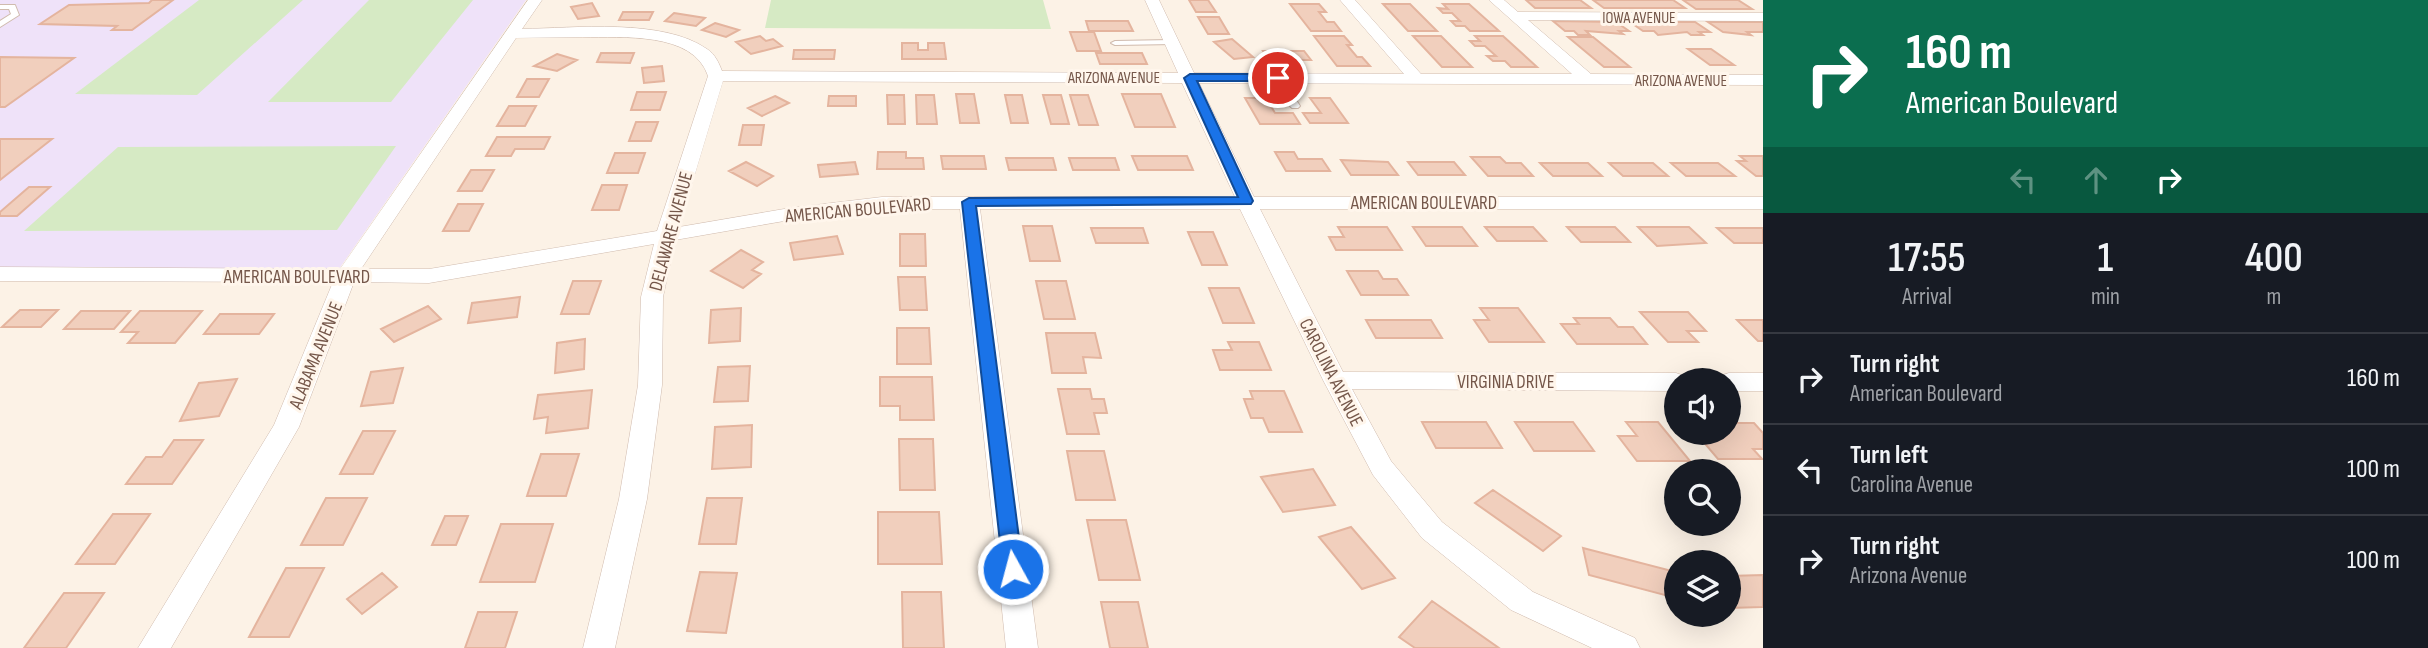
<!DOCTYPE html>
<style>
:root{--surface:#171b24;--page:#242831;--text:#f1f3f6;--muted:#9ea1a6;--line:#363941}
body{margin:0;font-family:"Sofia Sans Condensed",sans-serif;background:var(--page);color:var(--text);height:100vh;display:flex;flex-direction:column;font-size:26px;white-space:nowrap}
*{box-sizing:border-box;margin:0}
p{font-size:23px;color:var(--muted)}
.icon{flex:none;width:38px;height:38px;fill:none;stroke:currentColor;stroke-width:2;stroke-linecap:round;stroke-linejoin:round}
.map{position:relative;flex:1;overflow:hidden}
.panel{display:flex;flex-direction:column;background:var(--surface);width:665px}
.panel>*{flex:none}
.guide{background:#0b6e4f;color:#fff;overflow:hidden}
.buttons{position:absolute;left:1664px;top:368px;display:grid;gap:14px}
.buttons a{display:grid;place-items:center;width:77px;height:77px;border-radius:50%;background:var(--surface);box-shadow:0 7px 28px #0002;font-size:35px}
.pin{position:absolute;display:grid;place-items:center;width:60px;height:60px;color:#fff;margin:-30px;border:4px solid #fff;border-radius:50%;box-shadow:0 2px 7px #0007}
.me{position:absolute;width:77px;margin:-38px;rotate:353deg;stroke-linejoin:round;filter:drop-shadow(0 0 5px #0008)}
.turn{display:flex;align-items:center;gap:24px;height:147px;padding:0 28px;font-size:32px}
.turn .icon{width:91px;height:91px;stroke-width:2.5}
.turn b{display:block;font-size:49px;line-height:60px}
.lanes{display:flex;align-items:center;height:66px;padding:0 28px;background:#0003;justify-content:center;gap:35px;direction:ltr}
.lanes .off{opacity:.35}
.eta{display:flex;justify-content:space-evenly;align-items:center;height:119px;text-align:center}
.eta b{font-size:42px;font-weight:600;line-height:49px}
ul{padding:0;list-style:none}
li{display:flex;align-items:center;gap:21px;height:91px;padding:0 28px;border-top:2px solid var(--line)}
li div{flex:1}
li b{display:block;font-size:26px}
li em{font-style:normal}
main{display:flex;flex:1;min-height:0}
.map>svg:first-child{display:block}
.education{fill:#efe2f9}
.green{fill:#d6eac4}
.building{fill:#f1cfbd;stroke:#e4b49e;stroke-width:2}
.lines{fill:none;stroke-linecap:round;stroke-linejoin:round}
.service-casing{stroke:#d0bbae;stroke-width:2}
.minor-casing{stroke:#d0bbae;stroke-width:1}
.service{fill:#fff;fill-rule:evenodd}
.minor{fill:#fff;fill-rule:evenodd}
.route{fill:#1a73e8;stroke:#114b97;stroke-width:2}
.labels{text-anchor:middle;stroke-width:6;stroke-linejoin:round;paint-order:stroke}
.far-street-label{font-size:16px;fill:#75574a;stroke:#fff6ec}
.street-label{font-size:19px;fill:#75574a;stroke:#fff6ec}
</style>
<main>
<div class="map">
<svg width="1763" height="648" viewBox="0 0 1763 648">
<rect width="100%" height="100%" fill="#fcf2e6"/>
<path class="education" d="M0 0H526L339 269H0Z"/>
<path class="green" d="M199 0H303L197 95 75 94Z
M369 0H473L391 102H268Z
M771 0H1043L1051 29 765 28Z
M396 146 337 230 24 231 118 147Z"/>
<path class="building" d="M152 0H173L132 30H112L117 26 40 24 69 5 149 3Z
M1189 0H1208L1216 12H1196Z
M1526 0H1580L1591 8H1535Z
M1593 0H1673L1685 8H1604Z
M1683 0H1738L1752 9H1696Z
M592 3 599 16 578 19 571 7Z
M1290 4H1319L1326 12H1319L1327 22H1334L1341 31H1311Z
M1383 4H1410L1437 31H1408Z
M1443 4H1469L1499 31H1470L1465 26H1456L1451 21H1460L1452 13H1443L1438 8 1448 9Z
M623 12H653L649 20H619Z
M674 13 705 18 696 26 665 21Z
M1198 17H1219L1229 34H1208Z
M1086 21H1128L1133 31H1089Z
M1553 21 1616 22 1629 31H1619L1623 34 1586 31 1590 35H1578L1574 31H1565Z
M1630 22H1695L1710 32H1699L1703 35H1691L1687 32 1658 35 1654 31H1643Z
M1708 22H1763V32H1747L1751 35 1723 32Z
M715 23 739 30 726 37 702 30Z
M1070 32H1094L1101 51H1077Z
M760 36 766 41 773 39 782 46 751 54 736 42Z
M1314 36H1344L1352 45H1347L1357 57H1362L1370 66H1337Z
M1413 36H1441L1472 67H1442Z
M1475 36H1503L1537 67H1511L1505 61H1493L1487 56H1496L1485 46H1475L1470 41H1480Z
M1568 37H1593L1630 67H1604Z
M1232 39 1253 57 1234 59 1214 42Z
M902 43H918V50H928V43H944L946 59H902Z
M1688 49H1711L1734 65H1710Z
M794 50H835L834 59H793Z
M1263 51H1304L1311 60H1269Z
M601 53H634L630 63 597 62Z
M1096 53H1142L1147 64H1100Z
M557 54 577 60 557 71 534 66Z
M0 57 74 58 5 107H0Z
M662 66 664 81 644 83 642 68Z
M527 79H549L539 97H517Z
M637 92H666L660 110H631Z
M956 94H974L979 123H960Z
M1122 94H1161L1175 127H1135Z
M887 95H904L905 124H888Z
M916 95H934L937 124H917Z
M1005 95H1022L1028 123H1011Z
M1043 95H1061L1069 124H1051Z
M1070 95H1088L1098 125H1079Z
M775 96 789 103 762 116 748 108Z
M829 96H856V106H828Z
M1245 98H1266L1275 113H1293L1300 124H1260Z
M1310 98H1330L1348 123H1310L1303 113H1321Z
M509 106H536L525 126H497Z
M636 122H658L651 141H629Z
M743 125H764L761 145H739Z
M497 137H550L544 149H515L511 156H486Z
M0 139H52L0 180Z
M878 152H906V158H923L924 169H877Z
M1275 152H1294L1298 159H1322L1330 171H1286Z
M615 153H645L638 173H607Z
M941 156H984L986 169H943Z
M1132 156H1187L1193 170H1138Z
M1740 156H1763V176H1756L1737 161H1746Z
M1471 157H1500L1506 163H1521L1533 176H1488Z
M1006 158H1053L1056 170H1009Z
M1069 158H1115L1119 170H1073Z
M1341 160 1388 162 1398 175H1351Z
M746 162 773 176 757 186 729 171Z
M855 162 858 174 820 177 818 165Z
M1408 162H1454L1465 175H1418Z
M1540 163H1588L1602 176H1553Z
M1609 163H1653L1668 176H1623Z
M1671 163H1718L1735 176H1686Z
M471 170H494L482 191H458Z
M602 185H627L619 210H592Z
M29 187H50L17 216H0V212Z
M458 204H483L469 231H443Z
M1023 226H1052L1060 261H1030Z
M1338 227H1387L1402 250H1336L1329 237H1344Z
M1413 227H1462L1477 246H1426Z
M1485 227H1533L1546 241H1497Z
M1567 227H1615L1630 242H1581Z
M1638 227H1689L1706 243 1657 246Z
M1091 228H1143L1148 243H1096Z
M1717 228H1763V243H1734Z
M1188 232H1213L1227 265H1202Z
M900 234H925L926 266H900Z
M837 236 843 254 794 260 790 243Z
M741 250 763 262 752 270 761 274 743 288 711 271Z
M1347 271H1378L1383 279H1397L1408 295H1361Z
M898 277H925L927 310H900Z
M573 281H601L589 314H561Z
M1036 281H1066L1075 319H1044Z
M1209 288H1239L1254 323H1223Z
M520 297 517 317 468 323 472 303Z
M428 306 441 319 394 342 381 329Z
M741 308 740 341 709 343 711 310Z
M1480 308H1518L1544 342H1489L1474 320H1489Z
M20 310H58L41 327H2Z
M81 311H130L114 329H64Z
M140 311H202L175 343H128L138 332H121Z
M1640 312H1688L1706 331H1687L1698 342H1668Z
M220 314H274L259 334H204Z
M1574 318H1610L1618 327H1633L1647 344H1577L1561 324H1579Z
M1366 320H1431L1442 338H1376Z
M1737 320H1763V341H1758Z
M897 328H929L931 364H897Z
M1046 333H1095L1101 358 1083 357 1086 373H1052Z
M585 339 584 369 555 373 557 343Z
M1228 342H1259L1271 370H1220L1213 350H1232Z
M750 366 748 401 714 402 718 367Z
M403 368 393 403 361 406 371 372Z
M880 377H932L934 420H900V406H880Z
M237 379 219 416 180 421 199 383Z
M1058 389H1090L1092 399H1104L1107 413H1094L1099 434H1067Z
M592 390 588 428 546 433 548 417 534 419 538 395Z
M1250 391H1284L1302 432H1269L1263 418H1251L1244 399H1253Z
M1422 422H1486L1502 448H1436Z
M1515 422H1573L1594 451H1534Z
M1626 422H1658L1690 461H1637L1618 436H1637Z
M1729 423H1754L1763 433V449H1753L1762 459H1718L1695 432H1729Z
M752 425 751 467 712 469 715 427Z
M363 431H395L373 474H340Z
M899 439H933L935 490H900Z
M174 440H203L172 484H126L146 457H162Z
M1067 451H1104L1115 500H1076Z
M541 454H579L566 496H527Z
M1313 469 1335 505 1283 512 1261 477Z
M1493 490 1561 536 1543 551 1475 503Z
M326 498H367L343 545H301Z
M707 498H742L736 544H699Z
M878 512H939L942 564H878Z
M113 514H150L115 564H76Z
M445 516H468L456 545H432Z
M1087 520H1126L1140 580H1099Z
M501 524H553L535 582H480Z
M1351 527 1395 578 1362 589 1319 537Z
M1583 548 1672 571 1676 598 1589 575Z
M286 568H324L289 637H249Z
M700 572 737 573 726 633 687 631Z
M382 573 397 587 362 614 347 599Z
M1763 575V607L1729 608V576Z
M902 592H941L944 648H903Z
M64 593H104L66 648H24Z
M1432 601 1499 648H1415L1399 637Z
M1101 602H1138L1148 648H1110Z
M478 612H517L505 648H465Z"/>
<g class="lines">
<g class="service-casing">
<path id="service" d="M0 5H15L19 15 0 27V21L11 14 9 9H0Z
M1172 40 1176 42 1175 44 1115 45 1111 43 1115 41Z
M1278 75 1282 78 1300 106 1298 108H1292L1290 106 1274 78Z"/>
</g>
<g class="minor-casing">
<path id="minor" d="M528 0H542L522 29C574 28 663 18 707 49 715 54 719 63 722 71L1178 73 1145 0H1159L1194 73 1404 74 1340 0H1355L1421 74H1572L1489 0H1504L1518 12 1763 13V21L1528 20 1591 74 1763 75V85L1199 83 1254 197H1763V209H1260L1343 372 1676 373 1685 376 1687 380H1676V391L1352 389 1391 461 1442 522 1533 592 1635 638 1640 648H1592L1511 610 1422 538 1373 475 1323 380 1240 209H980L1038 648H1006L960 209H882L790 220 675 240 663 297 662 385 647 499 615 648H583L619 499 638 385 641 297 654 244 429 283 354 282 299 427 171 648H138L274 425 333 282 0 281V267L340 269ZM583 37C622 38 693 31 708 76L657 231 429 269H361L516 38ZM723 81 1182 83 1235 197H882L790 208 679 227Z
M1729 373H1763V391H1729V380H1718L1720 376Z"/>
</g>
<use href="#service" class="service"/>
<use href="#minor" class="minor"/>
</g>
<path class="route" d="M1190 74H1278L1284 78 1278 81H1197L1253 201 1251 204 976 206 1023 569 1020 575 1013 578 1006 575 1003 569 962 202 969 198 1238 197 1184 78Z"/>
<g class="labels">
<g class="far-street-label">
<text x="1639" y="23">IOWA AVENUE</text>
<text x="1114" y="83">ARIZONA AVENUE</text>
<text x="1681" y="86">ARIZONA AVENUE</text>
</g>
<g class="street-label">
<text x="1424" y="209">AMERICAN BOULEVARD</text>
<text transform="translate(858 209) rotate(-5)" y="7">AMERICAN BOULEVARD</text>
<text transform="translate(670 231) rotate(-75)" y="7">DELAWARE AVENUE</text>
<text x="297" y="283">AMERICAN BOULEVARD</text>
<text transform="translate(315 355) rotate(-68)" y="7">ALABAMA AVENUE</text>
<text transform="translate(1332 372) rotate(63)" y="7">CAROLINA AVENUE</text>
<text x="1506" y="388">VIRGINIA DRIVE</text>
</g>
</g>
</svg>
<div class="buttons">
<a><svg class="icon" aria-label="sound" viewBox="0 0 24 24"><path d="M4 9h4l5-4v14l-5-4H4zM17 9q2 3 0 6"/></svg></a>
<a><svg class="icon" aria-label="search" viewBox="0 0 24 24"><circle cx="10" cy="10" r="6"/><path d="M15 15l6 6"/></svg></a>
<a><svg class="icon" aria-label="layers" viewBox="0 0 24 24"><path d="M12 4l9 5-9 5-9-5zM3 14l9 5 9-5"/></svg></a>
</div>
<div class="pin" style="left:1278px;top:78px;background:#d93025"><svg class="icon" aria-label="arrive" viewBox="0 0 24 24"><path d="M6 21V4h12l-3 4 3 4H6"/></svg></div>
<svg class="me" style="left:1013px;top:569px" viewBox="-20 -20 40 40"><circle r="17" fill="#1a73e8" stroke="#fff" stroke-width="3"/><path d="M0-11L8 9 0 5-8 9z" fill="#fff"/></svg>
</div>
<section class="panel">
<div class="guide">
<div class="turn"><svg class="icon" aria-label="right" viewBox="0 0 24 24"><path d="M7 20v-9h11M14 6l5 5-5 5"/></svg><div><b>160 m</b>American Boulevard</div></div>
<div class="lanes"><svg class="icon off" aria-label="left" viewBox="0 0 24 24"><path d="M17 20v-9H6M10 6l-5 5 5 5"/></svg><svg class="icon off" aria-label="ahead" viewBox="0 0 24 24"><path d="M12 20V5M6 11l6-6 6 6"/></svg><svg class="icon" aria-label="right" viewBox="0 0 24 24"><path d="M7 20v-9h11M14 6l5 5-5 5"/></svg></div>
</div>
<div class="eta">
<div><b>17:55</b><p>Arrival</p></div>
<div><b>1</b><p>min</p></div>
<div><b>400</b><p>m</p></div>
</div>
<ul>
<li><svg class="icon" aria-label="right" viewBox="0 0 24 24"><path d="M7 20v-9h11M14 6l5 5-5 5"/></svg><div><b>Turn right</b><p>American Boulevard</p></div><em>160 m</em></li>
<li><svg class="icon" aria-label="left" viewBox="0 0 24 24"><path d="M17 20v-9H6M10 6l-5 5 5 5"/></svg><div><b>Turn left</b><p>Carolina Avenue</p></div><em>100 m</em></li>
<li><svg class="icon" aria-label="right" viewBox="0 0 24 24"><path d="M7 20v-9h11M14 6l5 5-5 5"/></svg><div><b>Turn right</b><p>Arizona Avenue</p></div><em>100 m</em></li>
</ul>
</section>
</main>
